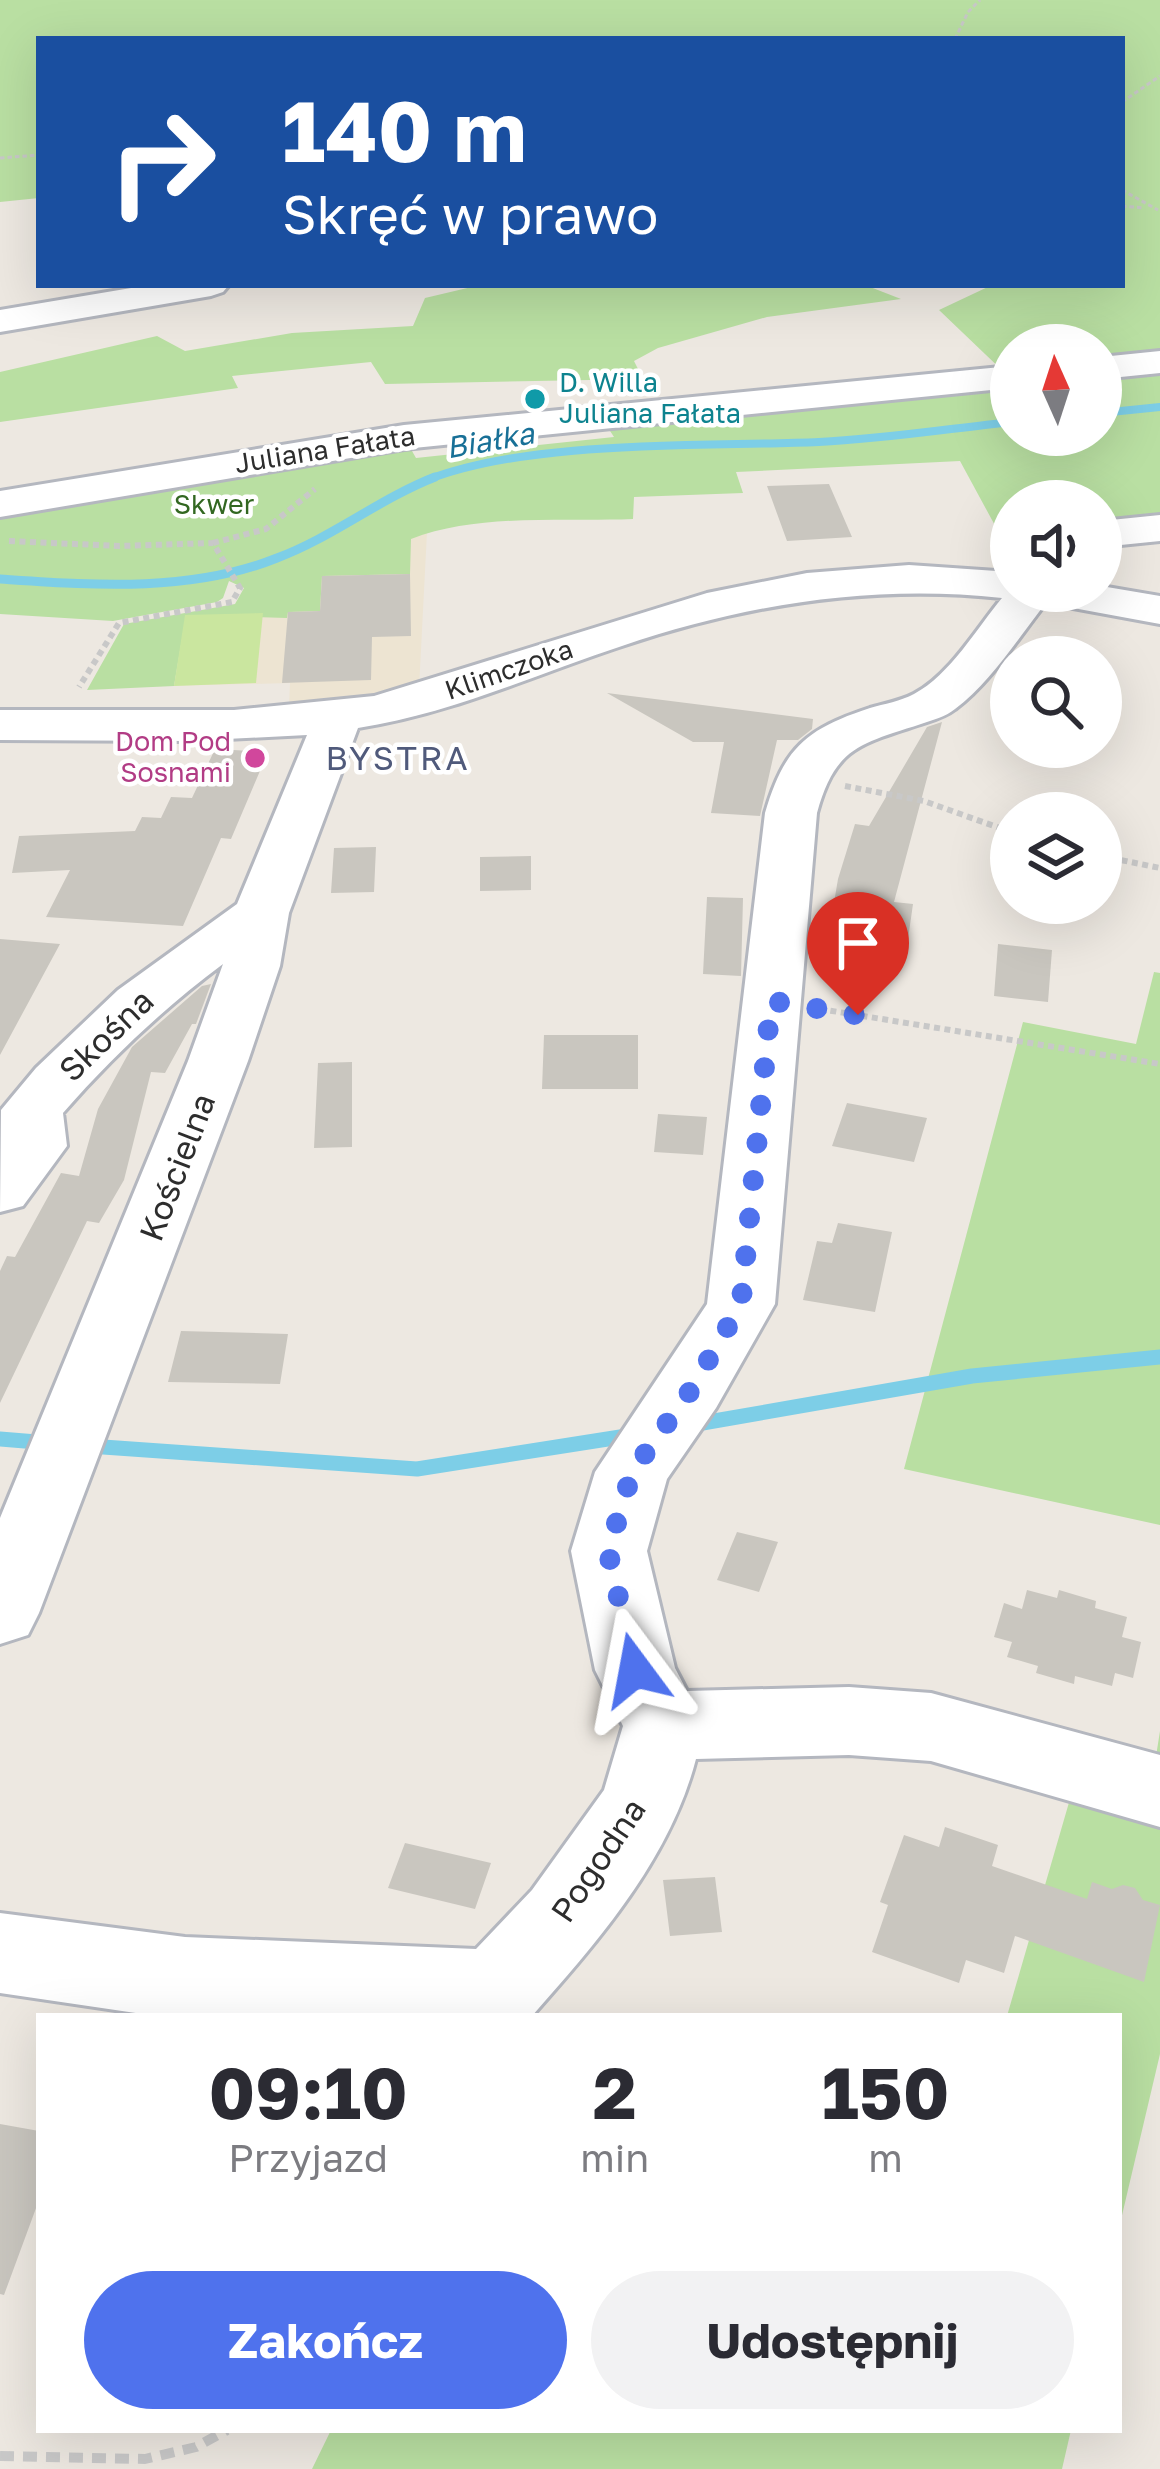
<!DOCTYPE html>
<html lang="pl">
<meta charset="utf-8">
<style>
:root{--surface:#fff;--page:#f2f2f3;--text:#2b2b33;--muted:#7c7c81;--accent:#4f72ed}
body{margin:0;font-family:"Golos Text",sans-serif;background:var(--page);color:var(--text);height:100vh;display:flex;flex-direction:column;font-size:45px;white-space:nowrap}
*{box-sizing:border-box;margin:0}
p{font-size:39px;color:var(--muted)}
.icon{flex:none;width:66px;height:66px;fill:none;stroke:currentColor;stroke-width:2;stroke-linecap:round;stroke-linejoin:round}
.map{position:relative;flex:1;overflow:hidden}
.details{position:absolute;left:36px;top:2013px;width:1086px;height:420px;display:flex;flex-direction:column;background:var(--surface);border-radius:0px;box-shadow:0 12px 48px #0002}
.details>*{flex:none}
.guide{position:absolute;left:36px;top:36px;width:1089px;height:252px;border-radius:0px;box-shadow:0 12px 48px #0002;background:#1a4fa0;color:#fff;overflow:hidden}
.needle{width:78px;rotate:357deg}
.controls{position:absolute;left:990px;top:324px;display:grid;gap:24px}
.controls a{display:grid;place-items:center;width:132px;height:132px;border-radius:50%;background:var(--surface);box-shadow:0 12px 48px #0002;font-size:60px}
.pin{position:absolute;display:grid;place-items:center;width:102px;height:102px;color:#fff;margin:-123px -51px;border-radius:50% 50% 50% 0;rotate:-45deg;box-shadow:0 0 12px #0007}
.pin .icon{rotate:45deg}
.me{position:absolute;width:132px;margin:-66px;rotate:347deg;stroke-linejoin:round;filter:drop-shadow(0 0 9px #0008)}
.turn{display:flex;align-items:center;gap:42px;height:252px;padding:0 48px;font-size:54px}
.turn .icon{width:156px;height:156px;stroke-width:2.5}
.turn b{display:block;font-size:84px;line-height:102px}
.eta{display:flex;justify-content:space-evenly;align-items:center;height:204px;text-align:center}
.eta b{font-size:72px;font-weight:700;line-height:84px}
.primary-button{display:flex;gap:24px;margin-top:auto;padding:24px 48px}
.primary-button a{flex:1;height:138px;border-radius:72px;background:var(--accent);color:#fff;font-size:48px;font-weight:700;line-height:138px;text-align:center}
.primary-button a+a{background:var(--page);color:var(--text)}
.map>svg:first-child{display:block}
.education{fill:#ede4d2}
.green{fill:#b9dfa2;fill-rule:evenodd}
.pitch{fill:#cae69f}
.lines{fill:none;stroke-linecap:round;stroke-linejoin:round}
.stream-far2{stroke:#7dcee7;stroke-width:8}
.stream-far1{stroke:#7dcee7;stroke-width:9}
.stream{stroke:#7dcee7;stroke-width:15}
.building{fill:#c9c6bf}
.minor-casing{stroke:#b4b7bf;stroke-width:6}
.path-far2{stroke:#c8c8c8;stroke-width:3;stroke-dasharray:4.5 3;stroke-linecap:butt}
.path-far1{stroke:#c8c8c8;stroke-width:6;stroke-dasharray:6 4.5;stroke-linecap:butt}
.path{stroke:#c8c8c8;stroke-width:10;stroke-dasharray:14 9;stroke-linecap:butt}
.minor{fill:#fff;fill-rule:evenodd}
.route{stroke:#4f72ed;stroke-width:21;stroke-dasharray:0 37.8}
.culture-dot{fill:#0f9aa8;stroke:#fff;stroke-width:4.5}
.hotel-dot{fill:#d1479c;stroke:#fff;stroke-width:4.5}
.labels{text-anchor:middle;stroke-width:9;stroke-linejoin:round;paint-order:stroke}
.far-culture-label{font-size:27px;fill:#0d838f;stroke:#fff;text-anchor:start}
.far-street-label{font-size:27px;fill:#2d2d2d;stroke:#fff}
.far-park-label{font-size:27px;fill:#326721;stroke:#fff}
.far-hotel-label{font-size:27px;fill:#b23c85;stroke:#fff;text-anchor:end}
.far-water-label{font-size:30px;font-style:italic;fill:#187097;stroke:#fff}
.far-quarter-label{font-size:33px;letter-spacing:3px;fill:#505a7b;stroke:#fff}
.street-label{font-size:33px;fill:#2d2d2d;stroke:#fff}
</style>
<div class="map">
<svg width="1160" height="2469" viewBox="0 0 1160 2469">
<rect width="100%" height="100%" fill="#ede8e1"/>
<path class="education" d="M427 532 419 689 289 707 290 683 90 688 254 600Z"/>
<path class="green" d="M0 0H1160V528L1101 534V501H1011V555L960 461 736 472 743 493 634 497 633 519C562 522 479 513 411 539L410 574 322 576 320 611 288 612 287 618 186 615 174 686 87 690 124 624 235 604 244 588 229 581 223 598 217 602 113 621 0 614V504L404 437 416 458 614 437 601 417 1008 376 939 310 992 285H1122V39H39V198L0 202ZM1011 345H1101V435H1011Z
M480 285H865L901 299 767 317 658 348 634 361 643 379 385 384 371 362 232 376 238 388 0 422V372L157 336 185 351 292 333 413 326 425 298Z
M1154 972 1160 973V1525L904 1469 1023 1022 1136 1044Z
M1160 1731V2054L1119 2228V2016H1007L1079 1768 1151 1788Z
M331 2430H1071L1062 2469H312Z"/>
<path class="pitch" d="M263 613 256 683 174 686 185 615Z"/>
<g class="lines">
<path class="stream-far2" d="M1101 413 1160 407
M427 480C532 439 705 447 819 442 883 439 947 429 1011 422"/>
<path class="stream-far1" d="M0 579C92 585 190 593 277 558 333 537 379 499 435 477"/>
<path class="stream" d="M691 1425 972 1376 1160 1357
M0 1439 49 1443
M89 1446 417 1469 633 1435"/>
</g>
<path class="building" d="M829 484 852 537 787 541 767 486Z
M410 574 411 636 372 637 371 680 282 683 288 612 320 611 322 576Z
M607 693 813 719 812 729 798 740H777L760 816 711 813 724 742H693Z
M942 722 894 902 913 904 907 946 828 938 838 879 855 824 869 826 927 727Z
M215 749 268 752 231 839 221 838 183 926 46 917 70 870 12 873 19 836 135 831 142 817 161 818 171 797 192 798Z
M376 847 374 892 331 893 334 848Z
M531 856V890L480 891V857Z
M707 897 743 898 741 976 703 974Z
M0 939 60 944 0 1055Z
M998 944 1052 950 1048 1002 994 996Z
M211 984 196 1024H192L165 1073 151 1072 124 1180 99 1223 87 1221 0 1403V1271L7 1256 15 1257 61 1173 79 1176 98 1109 132 1047 202 986Z
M544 1035H638V1089H542Z
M352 1062V1147L314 1148 318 1063Z
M847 1103 927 1118 914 1162 832 1146Z
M658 1114 707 1117 703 1155 654 1152Z
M838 1223 892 1232 875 1312 803 1300 817 1241 832 1243Z
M181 1331 288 1334 280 1384 168 1382Z
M737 1532 778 1542 759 1592 717 1580Z
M1027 1590 1057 1598 1059 1590 1096 1601 1095 1608 1127 1617 1122 1637 1141 1642 1133 1678 1115 1673 1112 1686 1075 1676 1074 1684 1036 1673 1038 1666 1007 1657 1012 1642 994 1637 1004 1603 1022 1609Z
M945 1827 998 1845 992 1866 1087 1899 1092 1882 1112 1889 1123 1885 1135 1888 1143 1900 1160 1905 1144 1982 1015 1936 1004 1973 966 1960 959 1983 872 1952 888 1905 880 1902 904 1835 939 1847Z
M405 1843 491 1863 475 1909 388 1888Z
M715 1877 722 1932 670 1936 663 1880Z
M0 2124 39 2131V2200L4 2295 0 2294Z"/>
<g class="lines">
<g class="minor-casing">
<path id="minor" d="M149 285H229L223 292 211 296 0 332V310Z
M1160 351V373L1101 379V357Z
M1011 366V388L404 449 0 517V491L404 425Z
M1160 515V541L1101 547V521Z
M909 565 1011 572V591H1101V586L1160 596V624L1046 603C1018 638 991 682 955 709 945 717 933 720 921 724 860 744 835 747 817 813L775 1304 716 1408 667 1479 647 1551 675 1668 687 1691 849 1687 931 1693 1160 1755V1827L931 1761 849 1755 696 1759C670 1859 599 1940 532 2016H156L0 1993V1913L185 1937 476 1949 532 1890 604 1790 623 1726 595 1670 571 1551 595 1472 707 1304 765 813C784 748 806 729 870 708 884 704 901 701 914 694 950 675 977 628 1002 598 872 584 746 604 622 646 534 675 450 714 358 728L289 913 280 966 248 1061 39 1613 28 1635 0 1644V1518L188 1061 223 964C164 1008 111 1058 63 1113L67 1146 23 1206 0 1212 1 1110 36 1068 118 990 237 904 307 735 187 741 0 740V710H234L374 696 707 593 807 573Z"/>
</g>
<path class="path-far2" d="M955 39 968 12 980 0
M1122 102 1160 76
M0 158 39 155
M1122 190 1158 210
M1122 206 1144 208"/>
<path class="path-far1" d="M9 541 119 546 213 543 240 588 232 602 119 623 79 687
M213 543 266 529 315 489
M845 786 924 801 1011 832
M1101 856 1160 868
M820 1009 1160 1064"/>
<path class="path" d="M0 2456 145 2459 196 2447 227 2430"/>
<use href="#minor" class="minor"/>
</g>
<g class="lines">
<path class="route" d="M635 1670 608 1551 632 1472 691 1390 741 1304 771 1001 858 1015"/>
</g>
<circle class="culture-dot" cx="535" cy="399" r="12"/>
<circle class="hotel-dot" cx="255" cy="758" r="12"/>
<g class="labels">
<g class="far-culture-label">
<text x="559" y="392">D. Willa<tspan x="559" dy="31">Juliana Fałata</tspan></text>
</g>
<g class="far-street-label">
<text transform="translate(325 450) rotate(-9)" y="9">Juliana Fałata</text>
<text transform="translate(509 670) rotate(-19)" y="9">Klimczoka</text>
</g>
<g class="far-park-label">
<text x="214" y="514">Skwer</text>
</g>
<g class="far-hotel-label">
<text x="231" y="751">Dom Pod<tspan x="231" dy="31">Sosnami</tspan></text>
</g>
<g class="far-water-label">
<text transform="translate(490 441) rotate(-10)" y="10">Białka</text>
</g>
<g class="far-quarter-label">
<text x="398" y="770">BYSTRA</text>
</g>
<g class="street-label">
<text transform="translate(106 1035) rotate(-44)" y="12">Skośna</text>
<text transform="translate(177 1167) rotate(-69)" y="12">Kościelna</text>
<text transform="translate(598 1860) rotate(-56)" y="12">Pogodna</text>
</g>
</g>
</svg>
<div class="controls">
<a><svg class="needle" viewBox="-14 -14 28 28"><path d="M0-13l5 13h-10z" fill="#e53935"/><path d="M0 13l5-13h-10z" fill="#7c7c81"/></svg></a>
<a><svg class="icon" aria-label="sound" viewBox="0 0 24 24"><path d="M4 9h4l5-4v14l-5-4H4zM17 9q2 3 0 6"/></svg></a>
<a><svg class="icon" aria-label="search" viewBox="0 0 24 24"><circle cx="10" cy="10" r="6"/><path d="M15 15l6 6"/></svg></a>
<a><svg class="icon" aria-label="layers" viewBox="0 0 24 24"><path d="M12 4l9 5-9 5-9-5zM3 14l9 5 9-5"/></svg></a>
</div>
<div class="pin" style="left:858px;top:1015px;background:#d93025"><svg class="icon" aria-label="arrive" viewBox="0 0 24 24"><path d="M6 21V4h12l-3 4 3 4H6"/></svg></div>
<svg class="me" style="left:635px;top:1670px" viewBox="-20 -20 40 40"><path d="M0-17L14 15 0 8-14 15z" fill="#4f72ed" stroke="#fff" stroke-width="4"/></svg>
<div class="guide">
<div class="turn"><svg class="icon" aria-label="right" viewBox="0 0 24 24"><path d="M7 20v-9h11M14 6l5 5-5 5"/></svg><div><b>140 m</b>Skręć w prawo</div></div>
</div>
<section class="details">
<div class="eta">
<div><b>09:10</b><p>Przyjazd</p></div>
<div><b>2</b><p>min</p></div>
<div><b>150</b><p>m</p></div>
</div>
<div class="primary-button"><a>Zakończ</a><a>Udostępnij</a></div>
</section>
</div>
